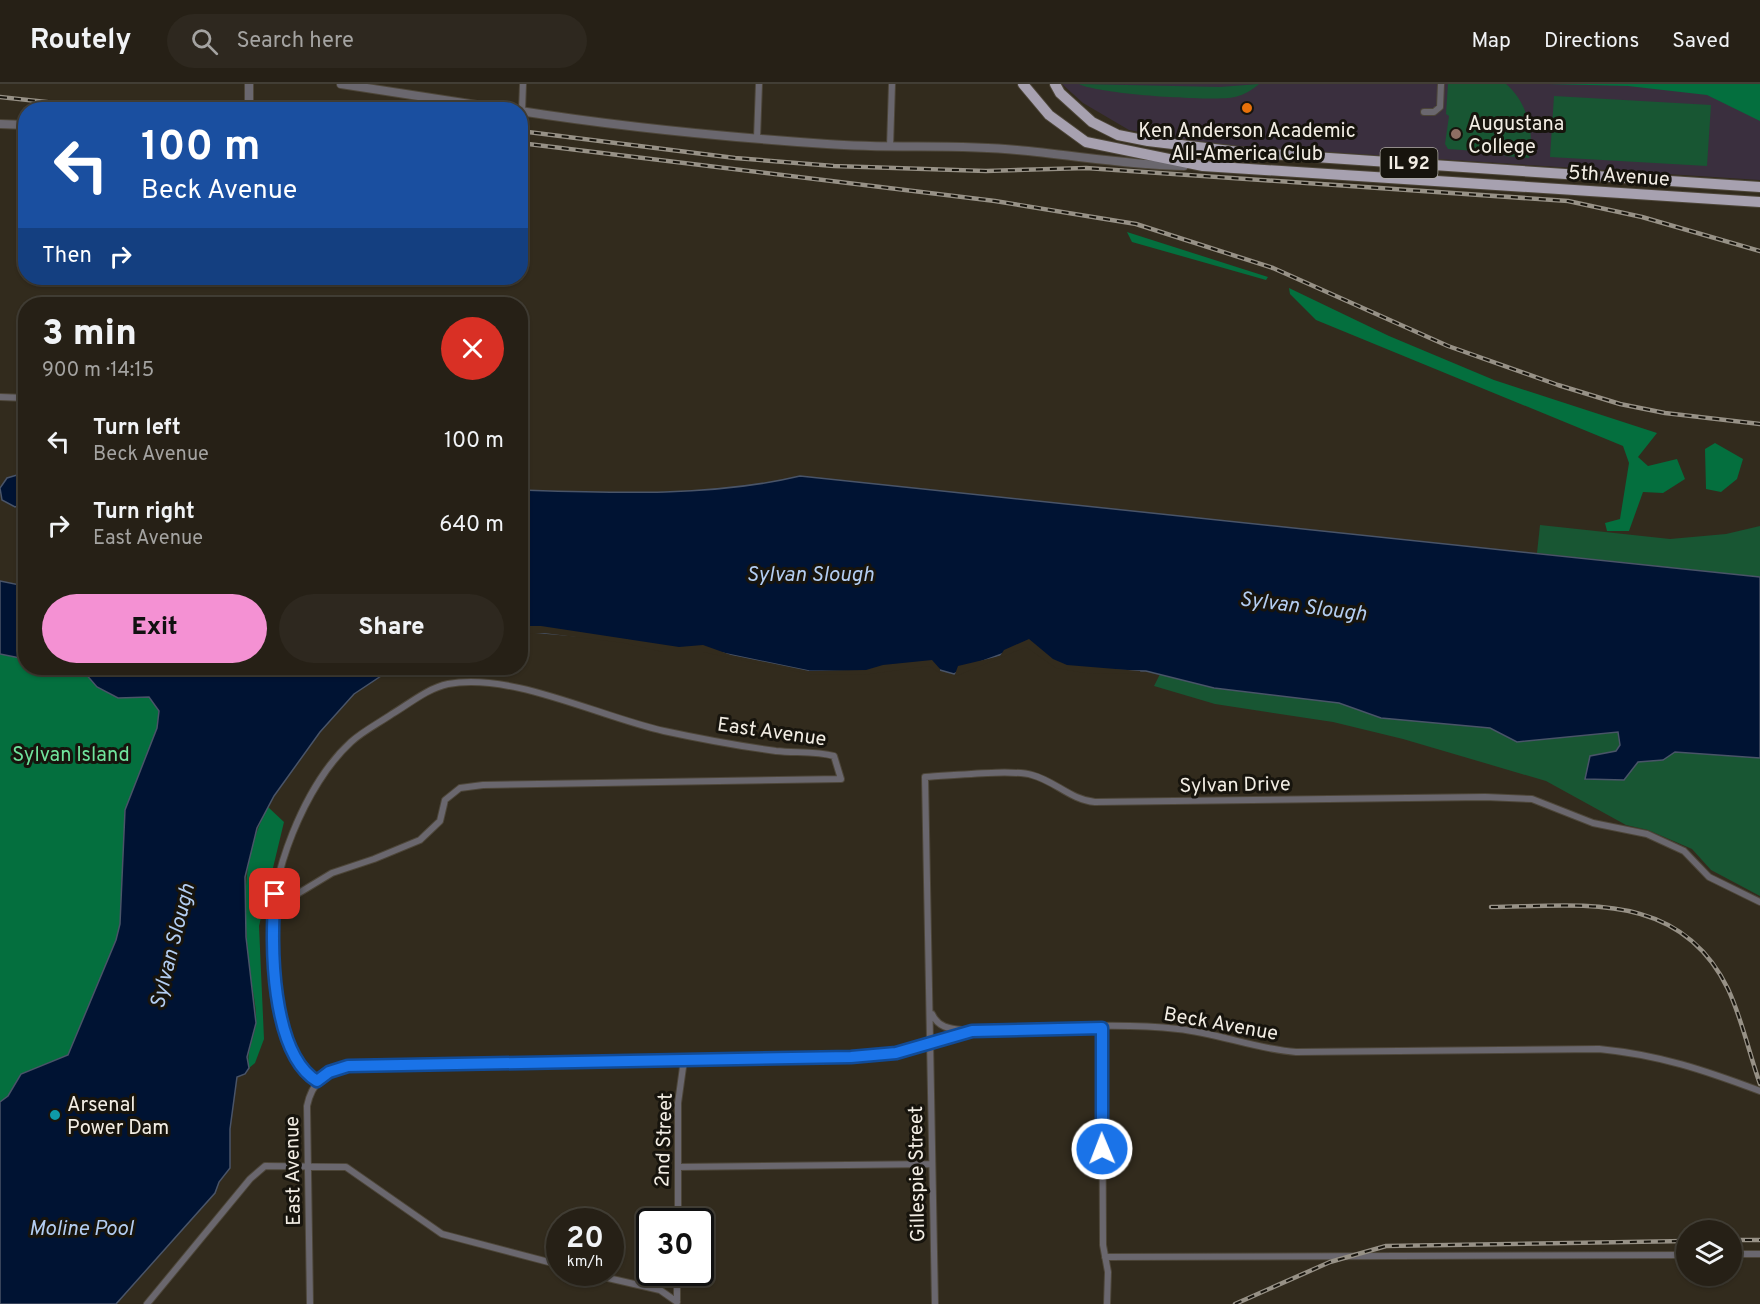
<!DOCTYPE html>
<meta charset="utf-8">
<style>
:root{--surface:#262016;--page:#2e281f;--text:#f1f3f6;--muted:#a4a3a1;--line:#423e35;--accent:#f491d3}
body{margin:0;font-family:Overpass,sans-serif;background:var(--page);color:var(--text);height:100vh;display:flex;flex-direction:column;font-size:22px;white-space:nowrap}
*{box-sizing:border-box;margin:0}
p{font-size:20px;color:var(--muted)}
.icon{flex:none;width:33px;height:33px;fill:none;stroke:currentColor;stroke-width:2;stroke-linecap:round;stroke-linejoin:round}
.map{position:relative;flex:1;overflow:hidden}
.side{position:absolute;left:18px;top:213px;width:510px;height:378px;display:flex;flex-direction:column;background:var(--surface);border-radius:24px;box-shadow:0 2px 4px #0004,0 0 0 2px var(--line)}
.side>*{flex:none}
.guide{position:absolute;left:18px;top:18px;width:510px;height:183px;border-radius:24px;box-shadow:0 2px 4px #0004,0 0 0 2px var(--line);background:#1a4fa0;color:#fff;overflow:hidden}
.buttons{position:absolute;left:1676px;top:1136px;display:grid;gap:12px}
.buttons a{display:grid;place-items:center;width:66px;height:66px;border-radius:50%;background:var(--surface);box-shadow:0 2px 4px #0004,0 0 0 2px var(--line);font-size:30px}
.speed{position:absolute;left:546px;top:1124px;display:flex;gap:12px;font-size:30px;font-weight:700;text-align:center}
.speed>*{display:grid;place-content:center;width:78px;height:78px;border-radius:50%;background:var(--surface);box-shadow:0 2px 4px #0004,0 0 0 2px var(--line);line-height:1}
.speed small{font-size:15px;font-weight:400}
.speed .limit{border:3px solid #111;border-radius:9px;background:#fff;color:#111}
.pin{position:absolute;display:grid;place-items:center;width:51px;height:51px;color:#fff;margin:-26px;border-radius:12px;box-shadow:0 3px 9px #0006}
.me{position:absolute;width:66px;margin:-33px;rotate:359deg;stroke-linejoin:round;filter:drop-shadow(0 0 4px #0008)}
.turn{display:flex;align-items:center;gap:21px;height:126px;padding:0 24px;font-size:27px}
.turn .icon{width:78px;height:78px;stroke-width:2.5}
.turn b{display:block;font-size:42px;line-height:51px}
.then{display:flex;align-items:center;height:57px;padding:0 24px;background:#0003;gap:12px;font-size:22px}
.round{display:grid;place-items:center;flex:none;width:63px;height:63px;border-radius:32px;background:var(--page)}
.head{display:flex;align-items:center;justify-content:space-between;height:102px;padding:0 24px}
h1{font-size:36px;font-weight:800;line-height:45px}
.action{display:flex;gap:12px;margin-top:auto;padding:12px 24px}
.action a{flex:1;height:69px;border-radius:36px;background:var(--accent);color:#111;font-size:24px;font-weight:800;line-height:69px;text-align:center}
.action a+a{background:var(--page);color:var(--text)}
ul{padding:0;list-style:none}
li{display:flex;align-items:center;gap:18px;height:84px;padding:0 24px}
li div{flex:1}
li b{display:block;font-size:22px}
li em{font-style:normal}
header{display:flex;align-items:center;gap:36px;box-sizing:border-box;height:84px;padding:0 30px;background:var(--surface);border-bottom:2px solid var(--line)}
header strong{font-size:28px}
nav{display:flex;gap:33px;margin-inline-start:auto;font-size:21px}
.search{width:420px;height:54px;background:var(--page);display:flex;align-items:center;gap:15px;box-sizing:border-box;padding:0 21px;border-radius:33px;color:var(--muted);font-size:22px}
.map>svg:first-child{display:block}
.education{fill:#3a2f3e}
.green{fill:#185633}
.forest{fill:#046f3e}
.water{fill:#001333;stroke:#495468;stroke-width:1.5}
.pier{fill:#322b1d}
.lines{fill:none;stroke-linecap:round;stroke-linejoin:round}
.minor-casing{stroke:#4d4639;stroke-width:8}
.tertiary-casing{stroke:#4d4639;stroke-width:10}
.primary-casing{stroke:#4d4639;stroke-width:12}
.minor{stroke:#6a676e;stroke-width:6}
.tertiary{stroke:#6a676e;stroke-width:8}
.primary{stroke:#a7a1b0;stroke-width:10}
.rail-casing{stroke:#979186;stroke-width:4.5}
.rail{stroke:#17140d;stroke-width:2;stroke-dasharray:7;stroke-linecap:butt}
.route-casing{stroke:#114b97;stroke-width:15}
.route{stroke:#1a73e8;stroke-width:10}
.food-dot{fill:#e8710a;stroke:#17140d;stroke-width:2}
.education-dot{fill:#8d6e63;stroke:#17140d;stroke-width:2}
.culture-dot{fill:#0f9aa8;stroke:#17140d;stroke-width:2}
.labels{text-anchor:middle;stroke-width:6;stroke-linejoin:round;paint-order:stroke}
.shield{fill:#17140d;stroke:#b0aca4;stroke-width:1.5}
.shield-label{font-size:18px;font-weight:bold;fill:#f2ede4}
.poi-label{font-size:20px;fill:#f2ede4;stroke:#17140d;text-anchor:start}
.street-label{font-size:20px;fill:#f2ede4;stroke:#17140d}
.park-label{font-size:20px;fill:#70e49d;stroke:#17140d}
.water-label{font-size:21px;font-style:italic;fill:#b3cdf1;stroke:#17140d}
</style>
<header>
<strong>Routely</strong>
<div class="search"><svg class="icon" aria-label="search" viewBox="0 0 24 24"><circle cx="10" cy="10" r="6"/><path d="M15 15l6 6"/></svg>Search here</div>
<nav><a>Map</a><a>Directions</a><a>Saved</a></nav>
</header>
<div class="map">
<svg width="1760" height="1220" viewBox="0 0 1760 1220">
<rect width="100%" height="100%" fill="#322b1d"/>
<path class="education" d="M1062 0H1760V96L1237 62 1174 55 1129 46 1083 19Z"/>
<path class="green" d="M1079 0 1220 3 1259 0C1252 6 1244 11 1235 13 1213 18 1098 10 1079 0Z
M1448 0H1506C1527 18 1535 48 1529 74L1505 72 1504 69 1448 65 1445 60 1449 32 1446 30Z
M1554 12 1711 21 1707 82 1550 73Z
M1540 441 1670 455 1726 450 1760 442V493L1537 469Z
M1160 590 1214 604 1339 619 1381 634 1485 632 1760 664V812L1711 786 1692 765 1648 746 1626 741 1546 697 1403 655 1333 638 1215 620 1154 602Z"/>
<path class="forest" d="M1549 0H1760V37L1707 11 1628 2Z
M1127 148 1268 193 1266 196 1132 158Z
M1289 204 1389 252 1494 296 1657 349 1638 373 1648 382 1677 375 1685 395 1663 409 1643 408 1629 447H1607L1605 439 1620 435 1629 379 1623 362 1316 236 1290 210Z
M1715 359 1743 375 1737 395 1721 408 1706 405 1705 365Z
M0 570 25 575 26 584H65L84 588 97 603 118 614 149 612 159 627 157 644 125 726 120 840 116 856 68 971 21 990 8 1012 0 1018Z
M268 723 284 738 259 842 264 955 255 979 249 984C246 968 254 955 256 939 257 923 252 905 250 889 244 830 239 777 268 723Z"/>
<path class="water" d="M17 391 25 394V419L15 423 2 416 0 404 7 394Z
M800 392 1760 493V674L1675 668 1663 676 1638 678 1624 696 1585 695 1590 672 1616 667 1620 661 1618 648 1517 658 1490 644 1381 634 1339 619 1214 604 1146 587 1086 586 1057 581 1027 560C1003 571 977 577 954 590L940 586 930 579 862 588 809 587 703 565H663L625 556 521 547V406C611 409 712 413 800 392Z
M0 497 25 502V575L0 570Z
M65 584H393L354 610 320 648 274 712 257 744 245 793 246 853 256 939 247 973 249 984 245 990 237 993 230 1045V1084L219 1098 215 1109 116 1220H0V1018L8 1012 21 990 68 971 116 856 120 840 125 726 157 644 159 627 149 613 118 614 97 603 84 588Z"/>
<path class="pier" d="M521 542H541L679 563 703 561 731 571 809 587 866 586 883 581 932 576 940 585V589L929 582 862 591 809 590 703 568H663L624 559 544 549 520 550Z
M1029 555 1053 575 1067 581 1140 587 1141 590 1085 589 1056 584 1026 563 954 593 958 582 1000 572 1004 566Z"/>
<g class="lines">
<g class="minor-casing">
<path id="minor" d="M522 27 523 0
M1424 28H1434L1440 23 1441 0
M757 54 759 0
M890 63 892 0
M0 313 26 314
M274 824 332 789 374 775 420 756 440 737 445 716 460 704 483 701 841 695 834 672C816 667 795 669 776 667 739 662 701 655 664 647 600 633 512 588 448 600 428 604 409 620 392 630 379 639 363 647 351 658 305 700 268 793 271 856 272 878 276 901 281 923 286 952 289 980 317 997
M932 930C938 943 949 945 963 946
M1102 944 1103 1161 1108 1188 1107 1220
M678 1083 932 1080
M678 1137V1019L684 976
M1731 1170H1760
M1105 1173 1686 1171
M582 1188 660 1206 677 1218
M677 1216V1188
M147 1220 250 1095 265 1082 346 1083 442 1150 560 1181
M310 1220 307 1022C312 998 325 988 348 982L851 973 896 969 961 949 989 946C1051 944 1116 938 1178 945 1218 949 1255 965 1296 968L1599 965C1660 971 1704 986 1760 1007
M935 1220 925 693C951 692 1010 685 1032 691 1055 697 1071 716 1095 718L1485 713 1532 715 1593 739 1647 750 1684 767 1709 793 1760 818"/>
</g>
<g class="tertiary-casing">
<path id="tertiary" d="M341 0 509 26
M249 26V0
M520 27C622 43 724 53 827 60 890 65 954 60 1017 66 1073 71 1128 81 1184 82
M0 40 26 41"/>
</g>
<g class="primary-casing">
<path id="primary" d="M1023 0 1049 31 1086 58 1203 82 1760 118
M1055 0 1060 9 1092 38 1118 51 1148 57 1239 68 1760 103"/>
</g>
<use href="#minor" class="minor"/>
<use href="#tertiary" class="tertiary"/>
<use href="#primary" class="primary"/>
<g class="rail-casing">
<path id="rail" d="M0 13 120 26
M520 47 735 74 834 82 986 87 1086 84 1568 117 1642 133 1760 167
M520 59 995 117 1136 140 1273 184 1448 262 1558 301 1620 320 1665 329 1760 340
M1491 823C1582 822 1680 806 1728 905 1742 935 1749 969 1760 1000
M1731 1156H1760
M1235 1220 1330 1178 1386 1162 1686 1157"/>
</g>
<use href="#rail" class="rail"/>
</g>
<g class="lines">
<g class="route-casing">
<path id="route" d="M275 810C270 859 271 969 317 997L329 988 348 982 851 973 896 969 972 947 1102 944V1065"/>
</g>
<use href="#route" class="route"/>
</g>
<circle class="food-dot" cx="1247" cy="24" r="6"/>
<circle class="education-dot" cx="1456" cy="50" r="6"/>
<circle class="culture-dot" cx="55" cy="1031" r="6"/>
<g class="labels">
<rect class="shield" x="1380.5" y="64" width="57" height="30" rx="4.5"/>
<g class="shield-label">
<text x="1409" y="85">IL 92</text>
</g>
<g class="poi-label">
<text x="1468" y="46">Augustana<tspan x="1468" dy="23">College</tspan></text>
<text x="1247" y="53" text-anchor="middle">Ken Anderson Academic<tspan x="1247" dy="23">All-America Club</tspan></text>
<text x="67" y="1027">Arsenal<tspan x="67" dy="23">Power Dam</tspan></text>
</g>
<g class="street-label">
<text transform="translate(1619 91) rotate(4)" y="7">5th Avenue</text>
<text transform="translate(772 647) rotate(8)" y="7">East Avenue</text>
<text transform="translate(1235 700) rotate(-1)" y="7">Sylvan Drive</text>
<text transform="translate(1221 939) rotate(10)" y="7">Beck Avenue</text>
<text transform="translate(663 1056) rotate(-88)" y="7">2nd Street</text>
<text transform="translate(292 1087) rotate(-91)" y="7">East Avenue</text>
<text transform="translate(916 1090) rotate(-91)" y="7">Gillespie Street</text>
</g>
<g class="park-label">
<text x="71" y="677">Sylvan Island</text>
</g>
<g class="water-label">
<text x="810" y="497">Sylvan Slough</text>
<text transform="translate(1303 522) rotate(7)" y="7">Sylvan Slough</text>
<text transform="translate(172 862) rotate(-76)" y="7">Sylvan Slough</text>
<text x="81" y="1151">Moline Pool</text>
</g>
</g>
</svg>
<div class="buttons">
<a><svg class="icon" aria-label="layers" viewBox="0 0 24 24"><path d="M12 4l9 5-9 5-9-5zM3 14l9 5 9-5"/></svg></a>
</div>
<div class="speed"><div>20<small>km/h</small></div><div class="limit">30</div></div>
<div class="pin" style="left:275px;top:810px;background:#d93025"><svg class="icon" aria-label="arrive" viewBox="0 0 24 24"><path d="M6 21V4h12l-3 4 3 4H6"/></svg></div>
<svg class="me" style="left:1102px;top:1065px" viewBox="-20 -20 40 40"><circle r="17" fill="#1a73e8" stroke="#fff" stroke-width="3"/><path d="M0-11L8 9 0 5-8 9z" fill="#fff"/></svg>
<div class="guide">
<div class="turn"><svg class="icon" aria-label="left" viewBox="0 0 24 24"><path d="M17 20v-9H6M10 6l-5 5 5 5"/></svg><div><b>100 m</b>Beck Avenue</div></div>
<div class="then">Then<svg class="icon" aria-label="right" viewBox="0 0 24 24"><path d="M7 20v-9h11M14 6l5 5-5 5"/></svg></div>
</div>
<section class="side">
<div class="head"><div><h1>3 min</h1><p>900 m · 14:15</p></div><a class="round" style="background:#d93025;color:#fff"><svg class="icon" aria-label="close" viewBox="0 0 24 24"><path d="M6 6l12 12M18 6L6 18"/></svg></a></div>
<ul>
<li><svg class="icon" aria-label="left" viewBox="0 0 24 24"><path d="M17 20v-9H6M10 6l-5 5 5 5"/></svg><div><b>Turn left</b><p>Beck Avenue</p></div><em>100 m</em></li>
<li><svg class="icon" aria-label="right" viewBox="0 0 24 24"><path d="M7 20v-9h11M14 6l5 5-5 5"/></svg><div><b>Turn right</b><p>East Avenue</p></div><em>640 m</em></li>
</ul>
<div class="action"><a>Exit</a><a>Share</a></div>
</section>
</div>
